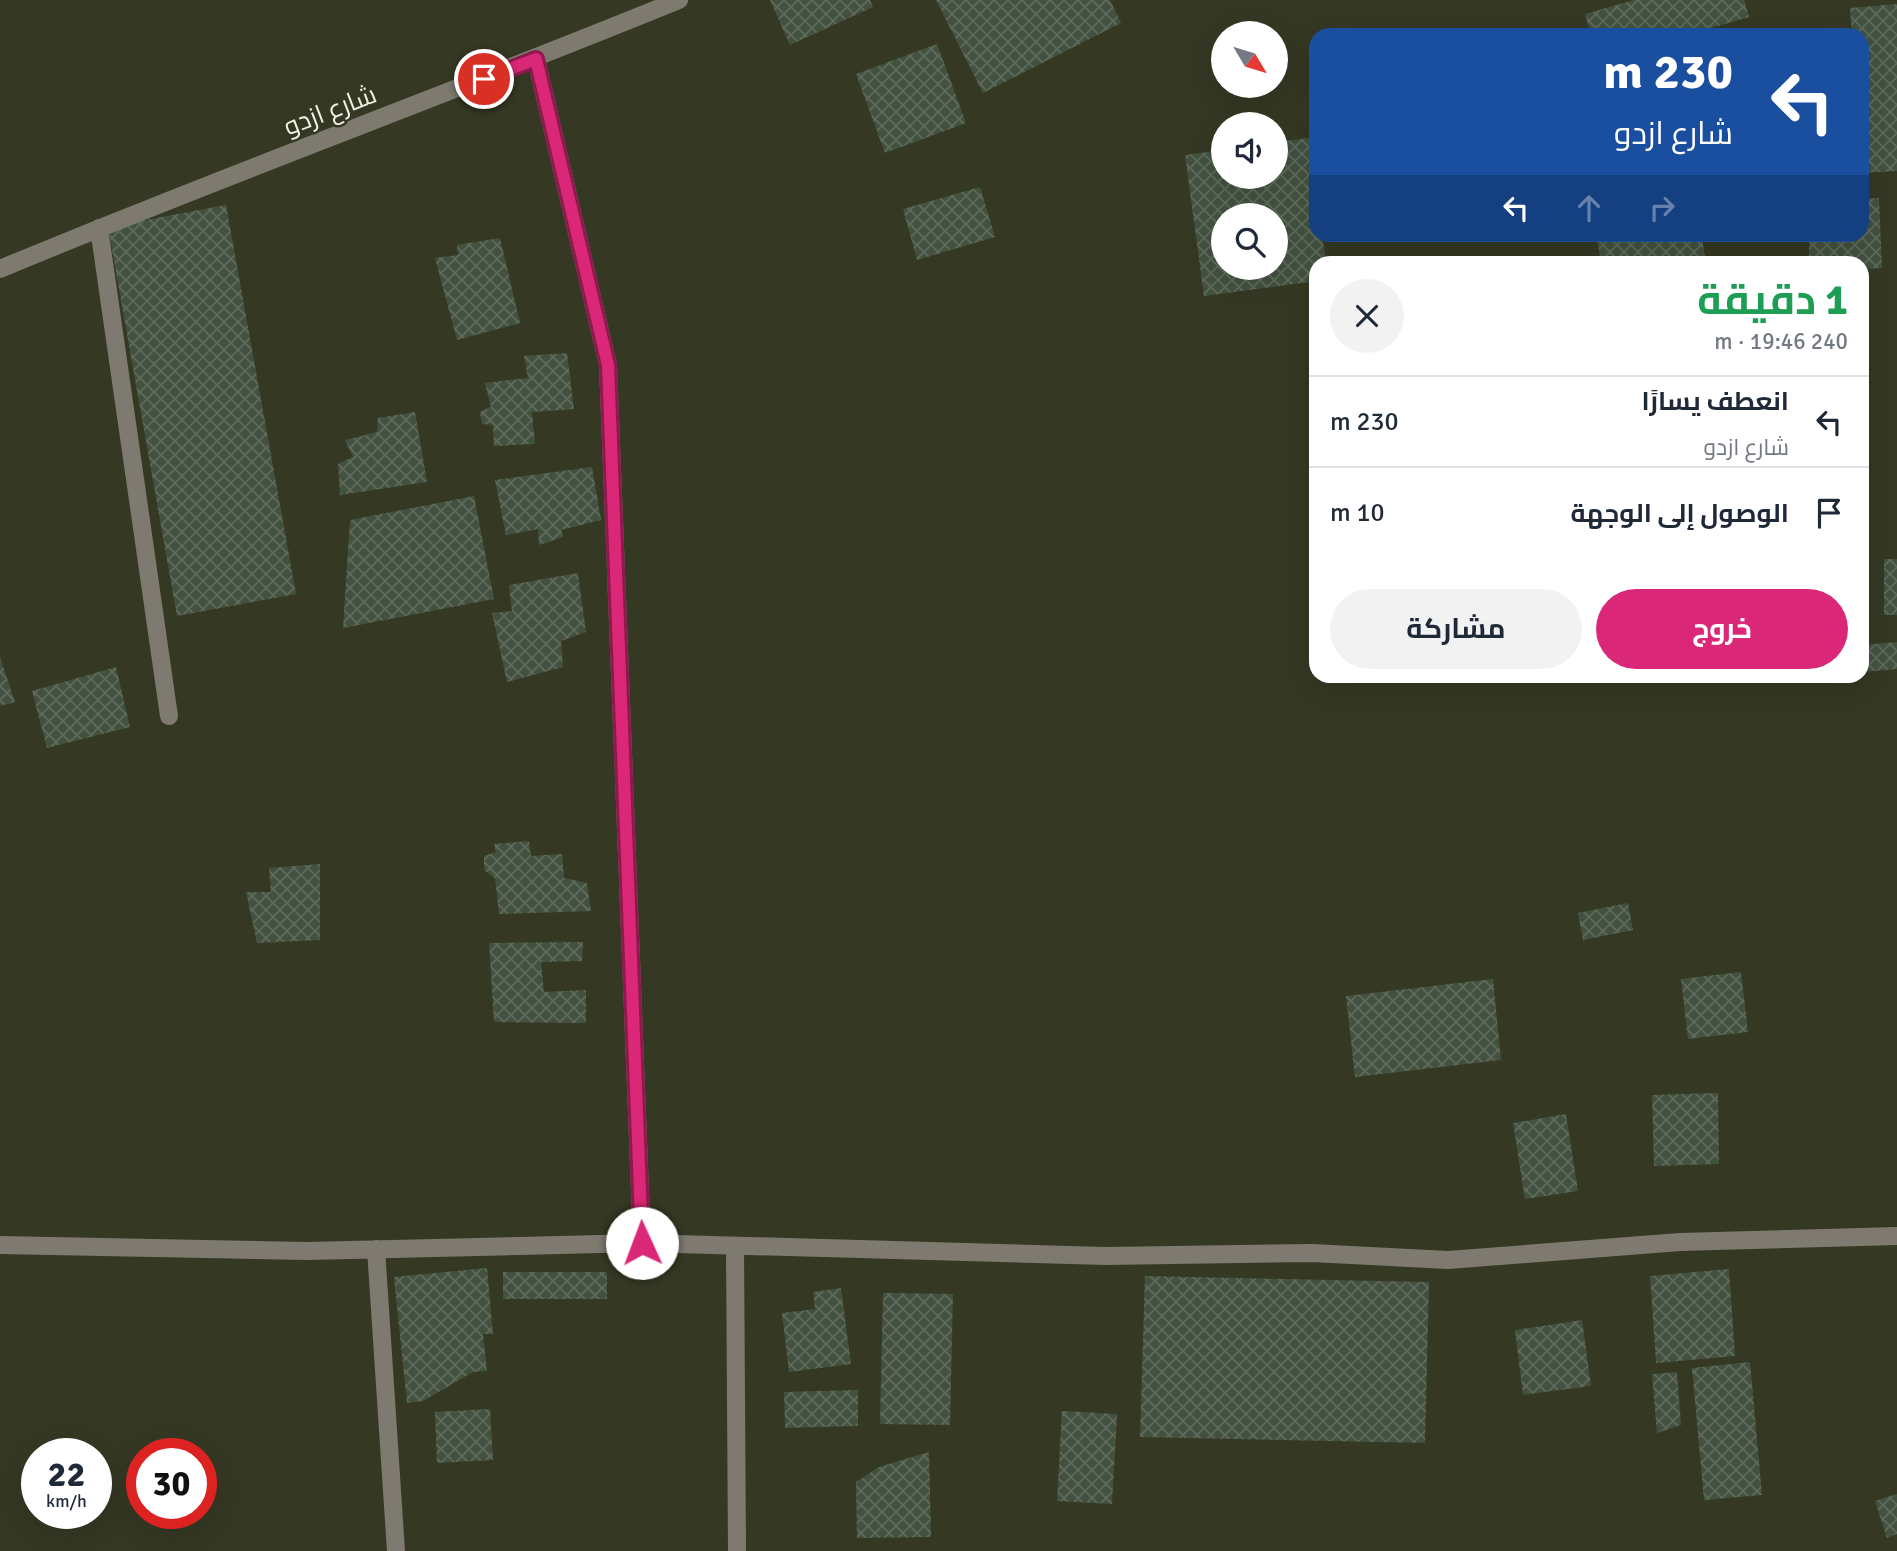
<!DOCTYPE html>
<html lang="ar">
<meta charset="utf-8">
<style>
:root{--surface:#fff;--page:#f2f2f3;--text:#1f2937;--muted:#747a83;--line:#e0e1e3;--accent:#db2777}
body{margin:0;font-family:Signika,Cairo,sans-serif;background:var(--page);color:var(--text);direction:rtl;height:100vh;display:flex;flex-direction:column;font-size:26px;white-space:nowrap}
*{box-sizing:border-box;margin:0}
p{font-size:23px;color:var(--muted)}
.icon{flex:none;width:38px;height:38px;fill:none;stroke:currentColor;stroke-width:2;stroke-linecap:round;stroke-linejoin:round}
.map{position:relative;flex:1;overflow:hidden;direction:ltr}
.sheet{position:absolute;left:1309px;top:256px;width:560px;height:427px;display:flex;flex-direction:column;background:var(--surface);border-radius:21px;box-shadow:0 7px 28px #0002;direction:rtl}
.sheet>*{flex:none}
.guide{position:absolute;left:1309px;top:28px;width:560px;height:214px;border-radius:21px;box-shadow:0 7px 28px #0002;direction:rtl;background:#1a4fa0;color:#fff;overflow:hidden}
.needle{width:46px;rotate:128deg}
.controls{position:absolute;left:1211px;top:21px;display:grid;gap:14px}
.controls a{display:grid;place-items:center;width:77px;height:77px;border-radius:50%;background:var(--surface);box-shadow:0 7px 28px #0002;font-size:35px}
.speed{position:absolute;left:21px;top:1438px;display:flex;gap:14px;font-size:35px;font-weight:700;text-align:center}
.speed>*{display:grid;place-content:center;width:91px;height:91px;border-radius:50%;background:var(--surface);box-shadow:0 7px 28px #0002;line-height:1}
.speed small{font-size:18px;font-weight:400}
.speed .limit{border:10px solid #d22;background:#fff;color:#111}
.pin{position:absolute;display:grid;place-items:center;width:60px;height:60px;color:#fff;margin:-30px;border:4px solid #fff;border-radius:50%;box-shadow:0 2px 7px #0007}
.me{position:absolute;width:77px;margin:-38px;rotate:358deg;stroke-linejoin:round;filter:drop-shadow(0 0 5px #0008)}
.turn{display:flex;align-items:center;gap:24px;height:147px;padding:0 21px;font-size:32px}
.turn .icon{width:91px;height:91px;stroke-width:2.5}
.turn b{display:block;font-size:49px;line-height:60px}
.lanes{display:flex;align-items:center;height:66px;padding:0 21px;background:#0003;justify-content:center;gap:35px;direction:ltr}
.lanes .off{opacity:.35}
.round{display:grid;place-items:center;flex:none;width:74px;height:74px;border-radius:37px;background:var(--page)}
.overview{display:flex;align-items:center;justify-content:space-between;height:119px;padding:0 21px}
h1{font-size:42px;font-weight:700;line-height:52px;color:#1e9e55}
.action{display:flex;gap:14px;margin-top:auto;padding:14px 21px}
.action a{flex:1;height:80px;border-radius:42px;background:var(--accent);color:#fff;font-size:28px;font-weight:700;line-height:80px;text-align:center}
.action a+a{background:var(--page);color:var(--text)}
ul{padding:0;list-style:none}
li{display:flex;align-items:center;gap:21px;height:91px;padding:0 21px;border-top:2px solid var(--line)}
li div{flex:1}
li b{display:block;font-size:26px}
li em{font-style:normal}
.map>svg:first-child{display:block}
.building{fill:url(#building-cross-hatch);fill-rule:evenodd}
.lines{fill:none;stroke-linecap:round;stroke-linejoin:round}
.minor{stroke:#7e7a70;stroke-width:18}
.route-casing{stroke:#8e194d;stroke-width:18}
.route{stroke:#db2777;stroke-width:12}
.labels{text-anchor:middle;stroke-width:5;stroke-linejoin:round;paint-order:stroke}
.street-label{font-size:26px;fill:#eef0e3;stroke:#353823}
</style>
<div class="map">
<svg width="1897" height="1551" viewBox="0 0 1897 1551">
<defs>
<pattern id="building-cross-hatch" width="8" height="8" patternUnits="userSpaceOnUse" patternTransform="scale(1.75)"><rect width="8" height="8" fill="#435240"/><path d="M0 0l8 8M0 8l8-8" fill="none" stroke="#5e6b5b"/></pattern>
</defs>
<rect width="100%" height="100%" fill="#353823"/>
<path class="building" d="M770 0H870L873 7 790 45Z
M936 0H1110L1121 23 983 93Z
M1634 0H1744L1749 17 1687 35H1591L1585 14Z
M1897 4V171L1862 173V35H1852L1850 8Z
M937 44 966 123 885 153 856 74Z
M1309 138 1316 190V234H1322L1326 262H1316V281L1204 296 1185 155 1223 150V177H1276V142ZM1223 215H1276V268H1223Z
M980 187 995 237 917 260 903 209Z
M1879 198 1882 268 1862 269V262H1809V234H1862V199Z
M226 205 296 594 177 616 108 227Z
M1596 234H1701L1706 262H1601Z
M500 238 520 323 457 340 435 258 458 255 457 245Z
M567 353 574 409 532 412 535 444 494 446 493 425 482 424 480 412 491 407 485 383 528 378 524 356Z
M415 412 427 482 340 495 338 464 353 457 345 440 377 432 378 418Z
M592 467 601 520 561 530 563 537 539 545 538 529 506 535 495 480Z
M474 496 494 599 343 628 350 520Z
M1884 559H1897V615H1884Z
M578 573 586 632 561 641 563 667 507 682 492 613 512 611 509 585Z
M1897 642V669L1862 672V645Z
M0 657 15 702 0 706Z
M116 667 130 727 47 748 32 691Z
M529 841 531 856 562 854 564 878 587 883 591 911 499 914 495 878 484 870V856L496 852 494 844Z
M320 864V940L257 943 246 892H271L269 868Z
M1628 903 1633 930 1583 940 1578 913Z
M583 942 582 961 541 962 544 992 586 990V1023L494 1022 489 943Z
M1741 972 1748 1032 1688 1039 1681 979Z
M1493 979 1501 1060 1355 1077 1346 996Z
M1718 1093 1719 1164 1654 1166 1652 1095Z
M1566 1114 1578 1191 1525 1199 1513 1123Z
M487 1268 493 1334H483L487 1371 473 1372 423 1401 407 1403 394 1277Z
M1729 1269 1735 1356 1656 1363 1650 1276Z
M503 1272H607V1299H503Z
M1145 1276 1429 1282 1425 1443 1140 1437Z
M841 1288 851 1364 789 1372 782 1313 815 1309 813 1292Z
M883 1293 953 1294 950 1425 880 1424Z
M1582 1320 1591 1386 1523 1395 1515 1330Z
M1750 1362 1762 1495 1704 1500 1692 1368Z
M1677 1372 1681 1425 1657 1433 1652 1374Z
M858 1390V1426L785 1428 784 1392Z
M490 1409 493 1460 437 1463 435 1412Z
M1062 1411 1117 1414 1112 1504 1057 1501Z
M929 1452 931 1537 857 1538 856 1482 879 1467Z
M1897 1494V1534L1887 1538 1875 1501Z"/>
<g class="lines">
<path class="minor" d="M536 59 608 365 642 1243
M99 228 169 716
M0 269C225 175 454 92 679 0
M0 1245 307 1251 642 1243 1106 1256 1312 1253 1448 1260 1680 1242 1897 1236
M735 1246 737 1551
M376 1249 396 1551"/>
</g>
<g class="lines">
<g class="route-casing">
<path id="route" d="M484 79 536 59 608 365 642 1243"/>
</g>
<use href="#route" class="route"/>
</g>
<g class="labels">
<g class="street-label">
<text transform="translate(330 110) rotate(-21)" y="9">شارع ازدو</text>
</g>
</g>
</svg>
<div class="controls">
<a><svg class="needle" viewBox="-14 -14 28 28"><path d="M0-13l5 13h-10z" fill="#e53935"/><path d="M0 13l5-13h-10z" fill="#747a83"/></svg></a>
<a><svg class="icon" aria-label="sound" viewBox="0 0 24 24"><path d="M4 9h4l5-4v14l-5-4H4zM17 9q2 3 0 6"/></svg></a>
<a><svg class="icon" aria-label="search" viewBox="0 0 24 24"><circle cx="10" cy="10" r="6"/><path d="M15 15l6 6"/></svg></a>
</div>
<div class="speed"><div>22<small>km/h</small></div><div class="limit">30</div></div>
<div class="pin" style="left:484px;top:79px;background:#d93025"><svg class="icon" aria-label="arrive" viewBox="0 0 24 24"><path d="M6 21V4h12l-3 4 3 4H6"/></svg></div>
<svg class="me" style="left:642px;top:1243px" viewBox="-20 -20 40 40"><circle r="19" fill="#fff"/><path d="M0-13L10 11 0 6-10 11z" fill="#db2777"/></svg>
<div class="guide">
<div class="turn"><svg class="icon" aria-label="left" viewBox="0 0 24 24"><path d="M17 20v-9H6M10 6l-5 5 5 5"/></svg><div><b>230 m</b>شارع ازدو</div></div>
<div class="lanes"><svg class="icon" aria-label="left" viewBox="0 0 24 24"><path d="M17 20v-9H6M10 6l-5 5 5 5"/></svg><svg class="icon off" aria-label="ahead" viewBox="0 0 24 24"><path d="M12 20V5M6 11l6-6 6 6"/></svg><svg class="icon off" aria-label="right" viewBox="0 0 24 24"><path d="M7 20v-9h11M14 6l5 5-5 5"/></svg></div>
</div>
<section class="sheet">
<div class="overview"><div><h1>1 دقيقة</h1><p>240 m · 19:46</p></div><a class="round"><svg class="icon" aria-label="close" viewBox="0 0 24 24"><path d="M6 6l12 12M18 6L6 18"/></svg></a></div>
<ul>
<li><svg class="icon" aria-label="left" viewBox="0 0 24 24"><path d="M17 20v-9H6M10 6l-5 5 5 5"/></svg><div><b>انعطف يسارًا</b><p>شارع ازدو</p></div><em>230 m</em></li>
<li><svg class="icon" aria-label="arrive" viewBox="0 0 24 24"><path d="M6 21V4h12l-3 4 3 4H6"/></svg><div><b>الوصول إلى الوجهة</b></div><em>10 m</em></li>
</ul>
<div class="action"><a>خروج</a><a>مشاركة</a></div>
</section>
</div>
